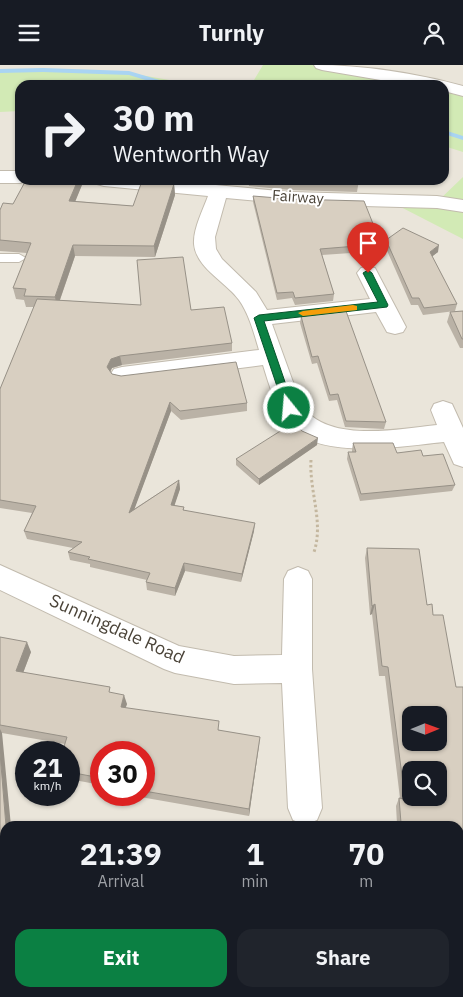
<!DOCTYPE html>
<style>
:root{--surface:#171b24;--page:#20242c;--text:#f1f3f6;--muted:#9ea1a6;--accent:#0b8043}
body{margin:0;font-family:"IBM Plex Sans",sans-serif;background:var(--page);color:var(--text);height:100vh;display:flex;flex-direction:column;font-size:19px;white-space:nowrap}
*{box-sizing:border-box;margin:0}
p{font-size:16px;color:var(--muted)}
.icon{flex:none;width:28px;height:28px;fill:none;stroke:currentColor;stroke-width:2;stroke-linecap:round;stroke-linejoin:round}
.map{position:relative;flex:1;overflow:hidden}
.panel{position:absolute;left:0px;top:756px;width:464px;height:176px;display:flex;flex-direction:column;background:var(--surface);border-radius:15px 15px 0 0;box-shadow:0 1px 4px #0004}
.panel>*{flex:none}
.guide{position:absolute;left:15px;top:15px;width:434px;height:105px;border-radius:15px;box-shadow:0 1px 4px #0004;background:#171b24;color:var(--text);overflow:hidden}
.needle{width:32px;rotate:89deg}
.fabs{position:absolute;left:402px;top:641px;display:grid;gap:10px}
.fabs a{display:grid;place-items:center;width:45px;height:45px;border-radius:10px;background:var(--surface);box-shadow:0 1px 4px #0004;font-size:25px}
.speed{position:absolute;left:15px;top:676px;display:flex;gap:10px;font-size:25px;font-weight:700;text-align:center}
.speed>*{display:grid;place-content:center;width:65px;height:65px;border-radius:50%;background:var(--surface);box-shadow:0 1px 4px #0004;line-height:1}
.speed small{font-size:12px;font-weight:400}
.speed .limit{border:8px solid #d22;background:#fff;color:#111}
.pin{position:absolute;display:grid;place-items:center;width:42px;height:42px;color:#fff;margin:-51px -21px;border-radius:50% 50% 50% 0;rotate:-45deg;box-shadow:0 0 5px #0007}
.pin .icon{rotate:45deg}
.me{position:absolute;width:55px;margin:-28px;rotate:343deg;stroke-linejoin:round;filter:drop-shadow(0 0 4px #0008)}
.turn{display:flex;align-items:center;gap:18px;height:105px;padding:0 15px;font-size:22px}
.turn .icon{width:65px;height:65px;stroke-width:2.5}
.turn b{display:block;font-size:35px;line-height:42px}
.eta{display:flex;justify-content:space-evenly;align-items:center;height:85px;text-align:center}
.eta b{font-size:30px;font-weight:700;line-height:35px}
.primary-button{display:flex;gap:10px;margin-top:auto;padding:10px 15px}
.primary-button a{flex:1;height:58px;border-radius:15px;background:var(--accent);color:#fff;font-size:20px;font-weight:700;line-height:58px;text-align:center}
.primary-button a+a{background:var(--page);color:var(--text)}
header{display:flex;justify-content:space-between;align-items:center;height:65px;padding:0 15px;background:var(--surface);font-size:22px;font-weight:700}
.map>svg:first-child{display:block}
.residential{fill:#eae5da;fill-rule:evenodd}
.green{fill:#d2eab5}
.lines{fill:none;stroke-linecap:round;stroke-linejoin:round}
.stream{fill:#a9d4f2;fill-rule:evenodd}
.lane-casing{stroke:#c2bbae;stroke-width:2}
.street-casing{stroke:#c2bbae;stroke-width:2}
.path-far1{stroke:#c4b79f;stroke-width:3;stroke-dasharray:2.5 2.5;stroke-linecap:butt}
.path{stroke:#c4b79f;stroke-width:4;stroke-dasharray:3 3;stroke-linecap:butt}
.lane{fill:#fff;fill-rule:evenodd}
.street{fill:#fff;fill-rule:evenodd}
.wall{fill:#bab2a6}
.shaded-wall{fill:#979187}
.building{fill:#d8cfc1;stroke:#979187;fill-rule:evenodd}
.route{fill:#0b8043;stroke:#07532c}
.slow{fill:#f59e0b}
.labels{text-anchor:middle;stroke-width:4;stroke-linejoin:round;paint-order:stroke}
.far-street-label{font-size:15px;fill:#4b4439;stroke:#fff}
.street-label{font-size:18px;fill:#4b4439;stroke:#fff}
</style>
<header><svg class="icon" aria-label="menu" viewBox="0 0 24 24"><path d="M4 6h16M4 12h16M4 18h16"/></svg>Turnly<svg class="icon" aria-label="person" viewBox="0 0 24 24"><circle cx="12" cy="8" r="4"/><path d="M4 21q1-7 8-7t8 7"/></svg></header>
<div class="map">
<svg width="463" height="932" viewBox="0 0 463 932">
<rect width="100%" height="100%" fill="#f6f3ec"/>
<path class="residential" d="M0 0H463V932H0ZM20 20H444V115H20ZM411 650H439V678H411ZM26 688H69V730H26ZM101 688H144V730H101ZM411 705H439V732H411ZM5 761H459V928H5Z"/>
<path class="green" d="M263 0H320L402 13 432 20H251Z
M30 5 129 8 175 16 228 20H20V46L0 47V7Z
M444 23 463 27V87L444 81Z
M463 112V174L389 136 437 137Z"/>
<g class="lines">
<path class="stream" d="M43 3 129 6 166 17 187 18 190 20H162L129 10 43 7 0 8V4Z
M276 18H302L305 20H273Z
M444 65 463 71V75L444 69Z"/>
<g class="lane-casing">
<path id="lane" d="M0 189H19L26 193 19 197H0Z
M459 903H463V929L455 928H459Z
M332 928H361L360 932H333Z"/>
</g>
<g class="street-casing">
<path id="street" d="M314 0C364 0 415 8 463 21V31L444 26V20H410L322 5 316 3Z
M0 106H20V115H27L20 118H0Z
M95 115H162L290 127 437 131 463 135V147L437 143 290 139 226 133 215 172 216 184 222 194 256 227 267 245 370 234 357 208 361 203 368 202 375 203 406 262 403 267 395 269 387 267 376 247 272 259 301 339C326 379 397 364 437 360L431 345 434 339 443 336 452 339 463 363V402L454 399 444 377C404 381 317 396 289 360 276 343 269 320 263 300L122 318 114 316 110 310 114 304 122 302 259 285C254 268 249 249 239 235 226 217 196 203 194 179 193 164 203 145 208 131L104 121 97 119Z
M0 500 179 581 234 591 282 590 284 514 288 506 298 502 308 506 312 514V604L322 743 317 755 305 760 293 755 288 743 282 618 234 619 175 608 164 604 0 525Z"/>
</g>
<path class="path-far1" d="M311 395C309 426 324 457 314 487"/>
<path class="path" d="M0 869 5 867"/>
<use href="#lane" class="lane"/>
<use href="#street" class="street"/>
</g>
<path class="wall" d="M26 115H84L75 136 133 141 174 119 175 130 155 192 75 191 60 235 191 245 232 278V286L122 300 112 303 110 307 112 309 247 338V346L181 355 171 346 134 444 179 415 180 424 174 440 184 442V445L254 466 241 517 185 506 175 531 147 525 146 517 147 515 90 502V499L70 495 68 487 73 483 27 474 24 466 32 448 0 443V324L34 242H26L24 235 16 234 13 223 27 188 0 186V145L13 139Z
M248 115H359L357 127 290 125 249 121Z
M253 131 381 179 380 186 322 190 334 229 333 236 295 240 292 233 277 235 253 137Z
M386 175 438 187 432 191 457 239 455 246 423 250 418 240H411L385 181Z
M463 246V283H460L447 257 450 247Z
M301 251 386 357 384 364 345 362 337 335 329 336 317 298 312 299 300 258Z
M353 378 397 388 423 391 455 420 452 426 360 436 347 394 348 387H352V385Z
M317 380 259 420 236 400V394Z
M367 483 427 540 433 550 456 622H463V867L459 868V761L397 759 396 741 399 733H400L385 611H379L372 549 370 550 365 493Z
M0 572 31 587 23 608 111 628 127 639 125 643 220 665 259 680 249 751 129 730H144V688H101V720L69 714V688L65 679 2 668 5 761V858L0 859Z"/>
<path class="shaded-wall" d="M78 115H84L71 147 69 136Z
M174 119 175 130 155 192 154 181Z
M73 180 75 191 57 243 55 232Z
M439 180 438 187 429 194 430 187Z
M120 291 122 300 112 303 108 311 107 302 111 294Z
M170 337 171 346 130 456 129 448Z
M318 373 317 380 259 420V414Z
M179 415 180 424 172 448 171 440Z
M255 458 254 466 241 517 242 509Z
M184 498 185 506 175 531V523Z
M375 539 372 549 370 550 372 541Z
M27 577 31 587 20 616 16 606Z
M124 630 127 639 123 651 121 642Z
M0 664 2 668 11 761H6L0 688Z
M260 672 259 680 249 751V744Z
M5 851V858L0 859V853Z"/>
<path class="building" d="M26 115H78L69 136 133 141 142 116 174 119 154 181 73 180 55 232 24 231 26 224 13 223 31 178 0 175V145L3 138 13 139Z
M253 131 290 134 364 136 381 179 320 184 334 229 295 233 293 227 277 228Z
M403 163 439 180 430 187 457 239 424 243 419 233H412L386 175Z
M183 192 191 245 224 242 232 278 120 291 111 294 107 302 112 309 121 311 236 297 247 338 180 346 170 337 129 448 179 415 171 440 184 442 183 445 255 458 242 509 184 498 175 523 146 517 150 508 88 494 90 492 68 487 82 477 24 466 36 441 0 435V324L37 234 141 240 137 195Z
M346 246 386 357 346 356 338 329 330 330 318 291 312 292 301 251Z
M463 246V274H462L450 247Z
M293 358 302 366 318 373 259 414 236 394Z
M353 378H393L397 388 421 385 423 391 443 389 455 420 361 429 348 387H356Z
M367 483 419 484 427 540 432 539 433 550H443L456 622H463V863H459V761H366L401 758 399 733 405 734 388 602 382 601 375 539 372 541ZM411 650H439V678H411ZM411 705H439V732H411Z
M0 572 27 577 16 606 110 622 109 627 124 630 121 642 219 656 218 665 260 672 249 744 144 726V688H101V713L69 707V688H62L67 672 0 660Z
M0 688 6 761H5V851L0 853Z
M140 928H333L334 932H117Z"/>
<path class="route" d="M368 205 372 208 388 240 387 242 264 256 294 343 289 346 285 345 254 253 259 250 378 237 363 208Z"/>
<path class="slow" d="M353 240 357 241V245L303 251 298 248 303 246Z"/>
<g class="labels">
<g class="far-street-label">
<text transform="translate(298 132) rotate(4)" y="5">Fairway</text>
</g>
<g class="street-label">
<text transform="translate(117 564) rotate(24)" y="6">Sunningdale Road</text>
</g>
</g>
</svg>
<div class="fabs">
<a><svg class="needle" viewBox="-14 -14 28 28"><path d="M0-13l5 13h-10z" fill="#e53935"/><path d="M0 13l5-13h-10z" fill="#9ea1a6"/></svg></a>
<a><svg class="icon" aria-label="search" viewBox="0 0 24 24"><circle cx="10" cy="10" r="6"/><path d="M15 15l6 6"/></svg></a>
</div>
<div class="speed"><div>21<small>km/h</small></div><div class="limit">30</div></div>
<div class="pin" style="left:368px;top:208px;background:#d93025"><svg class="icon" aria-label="arrive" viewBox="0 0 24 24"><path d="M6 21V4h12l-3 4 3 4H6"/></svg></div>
<svg class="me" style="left:289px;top:343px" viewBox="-20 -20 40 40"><circle r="17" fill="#0b8043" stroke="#fff" stroke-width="3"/><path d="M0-11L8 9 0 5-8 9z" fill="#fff"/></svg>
<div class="guide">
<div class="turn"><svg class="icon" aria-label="right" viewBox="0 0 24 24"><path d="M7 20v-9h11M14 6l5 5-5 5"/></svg><div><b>30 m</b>Wentworth Way</div></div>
</div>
<section class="panel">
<div class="eta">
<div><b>21:39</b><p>Arrival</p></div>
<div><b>1</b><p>min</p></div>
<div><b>70</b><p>m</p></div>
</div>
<div class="primary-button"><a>Exit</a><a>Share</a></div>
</section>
</div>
